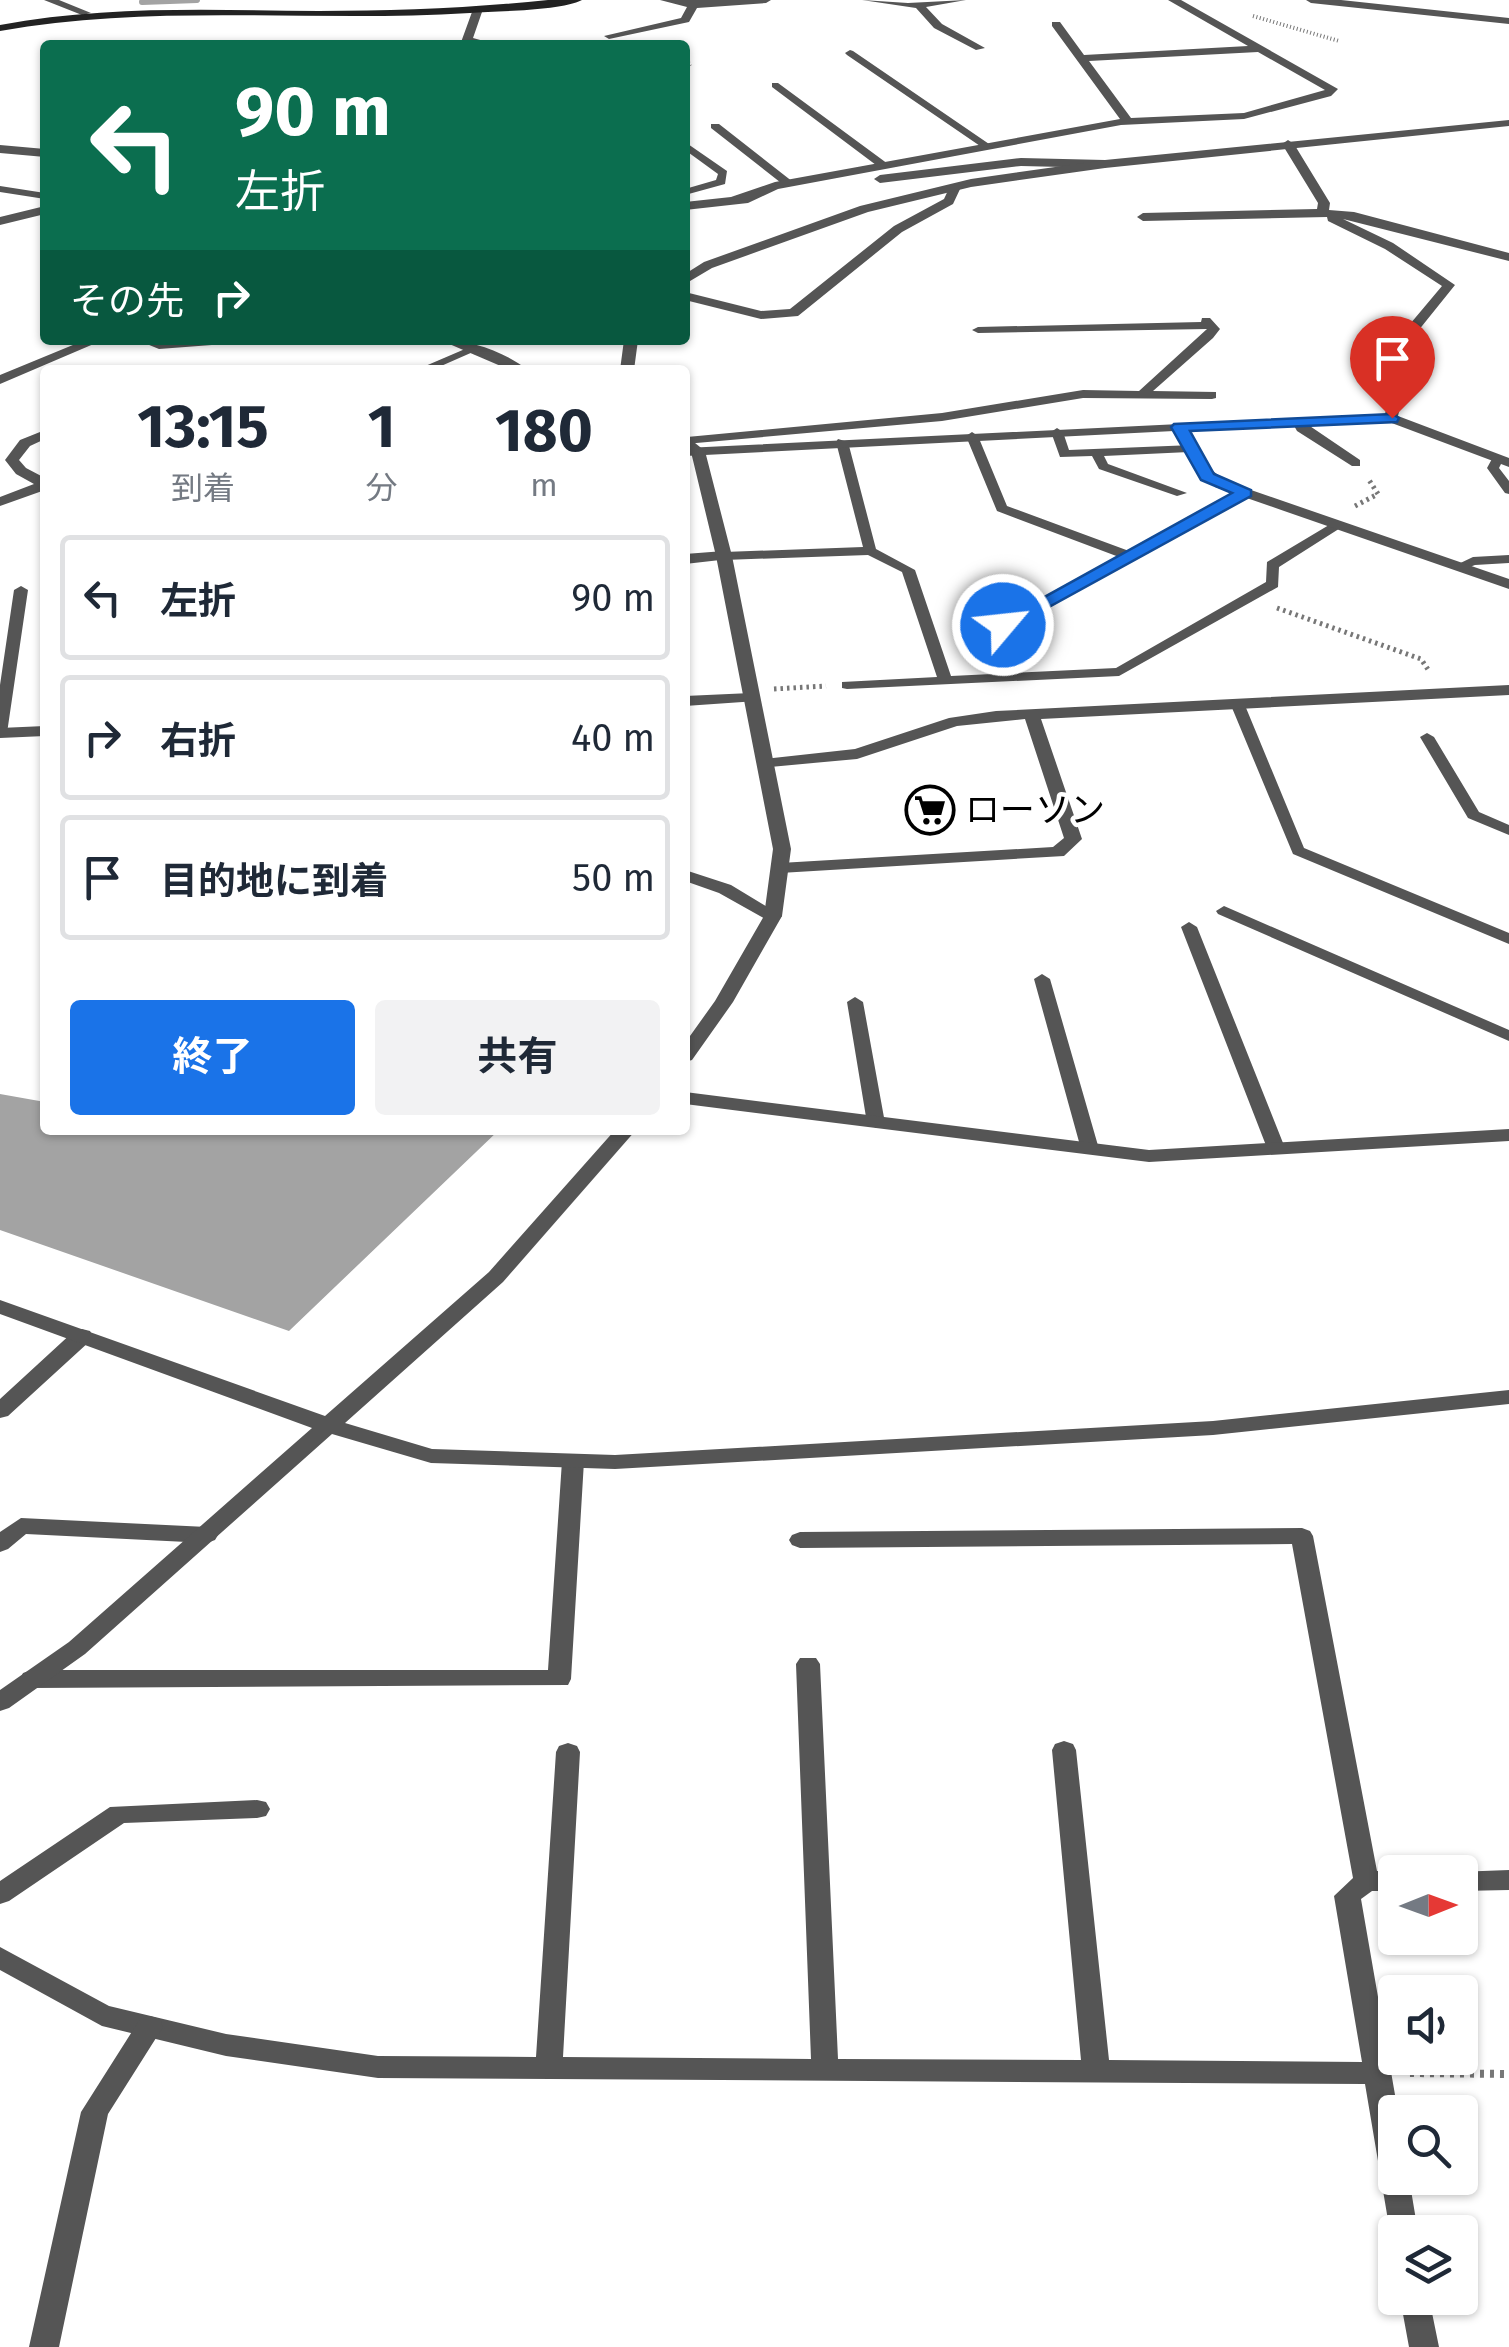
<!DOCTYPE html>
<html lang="ja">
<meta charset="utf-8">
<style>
:root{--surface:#fff;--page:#f2f2f3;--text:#1f2937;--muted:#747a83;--line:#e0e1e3;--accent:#1a73e8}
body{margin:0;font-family:"Fira Sans","Noto Sans JP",sans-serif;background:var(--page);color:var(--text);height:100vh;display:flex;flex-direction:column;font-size:38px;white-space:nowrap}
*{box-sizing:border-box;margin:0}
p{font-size:32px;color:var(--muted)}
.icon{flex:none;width:55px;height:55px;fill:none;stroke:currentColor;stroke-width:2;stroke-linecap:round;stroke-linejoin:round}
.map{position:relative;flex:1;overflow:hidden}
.sheet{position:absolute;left:40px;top:365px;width:650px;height:770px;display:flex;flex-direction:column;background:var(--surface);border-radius:10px;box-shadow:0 2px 8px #0004}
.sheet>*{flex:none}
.banner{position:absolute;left:40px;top:40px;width:650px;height:305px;border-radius:10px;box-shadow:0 2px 8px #0004;background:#0b6e4f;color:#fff;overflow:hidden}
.needle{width:65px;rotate:89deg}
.buttons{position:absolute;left:1378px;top:1855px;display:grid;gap:20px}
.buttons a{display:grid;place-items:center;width:100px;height:100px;border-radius:10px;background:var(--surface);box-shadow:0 2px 8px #0004;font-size:50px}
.pin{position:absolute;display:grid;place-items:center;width:85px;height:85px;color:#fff;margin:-102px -42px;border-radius:50% 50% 50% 0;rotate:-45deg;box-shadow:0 0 10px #0007}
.pin .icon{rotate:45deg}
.me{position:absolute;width:110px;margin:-55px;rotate:62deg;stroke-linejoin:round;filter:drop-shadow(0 0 8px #0008)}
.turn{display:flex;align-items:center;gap:35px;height:210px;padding:0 30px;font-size:45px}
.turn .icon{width:130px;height:130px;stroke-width:2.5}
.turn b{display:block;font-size:70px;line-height:85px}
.then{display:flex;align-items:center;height:95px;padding:0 30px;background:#0003;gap:20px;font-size:38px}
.eta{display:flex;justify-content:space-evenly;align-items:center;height:170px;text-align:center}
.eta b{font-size:60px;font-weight:700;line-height:70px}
.cta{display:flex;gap:20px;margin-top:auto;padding:20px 30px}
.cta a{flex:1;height:115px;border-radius:10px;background:var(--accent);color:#fff;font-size:40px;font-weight:700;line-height:115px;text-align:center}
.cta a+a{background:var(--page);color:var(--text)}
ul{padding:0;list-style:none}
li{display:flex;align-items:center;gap:30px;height:125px;margin:0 20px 15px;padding:0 10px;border:5px solid var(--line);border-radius:10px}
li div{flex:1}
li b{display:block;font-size:38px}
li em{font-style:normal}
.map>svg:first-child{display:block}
.water{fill:#a3a3a3}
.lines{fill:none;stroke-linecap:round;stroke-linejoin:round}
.stream{stroke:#a3a3a3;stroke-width:6}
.path-far2{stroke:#777;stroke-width:4;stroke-dasharray:1 2.5;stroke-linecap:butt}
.path-far1{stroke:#777;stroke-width:5;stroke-dasharray:2.5 4;stroke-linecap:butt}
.path{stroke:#777;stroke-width:8;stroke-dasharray:4 6;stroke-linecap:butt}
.service{fill:#555;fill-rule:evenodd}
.minor{fill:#555;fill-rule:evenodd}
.tertiary{fill:#555;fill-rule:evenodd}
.secondary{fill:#222;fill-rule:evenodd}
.route{fill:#1a73e8;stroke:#114b97;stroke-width:2.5}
.labels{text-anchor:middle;stroke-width:9;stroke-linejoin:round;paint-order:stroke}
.poi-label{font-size:35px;fill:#000;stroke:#fff;text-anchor:start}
</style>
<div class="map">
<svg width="1509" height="2347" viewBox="0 0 1509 2347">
<rect width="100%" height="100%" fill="#fff"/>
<path class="water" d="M0 1094 45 1102V1130H499L289 1331 0 1230Z"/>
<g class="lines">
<path class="stream" d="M142 2 197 0"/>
<path class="path-far2" d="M1253 16 1339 41
M571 45 588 42
M685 56 690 66"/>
<path class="path-far1" d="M1355 506 1378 494 1369 480
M1277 608 1421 659 1429 671
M774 689 826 686"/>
<path class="path" d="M1410 2073 1509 2074"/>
<path class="service" d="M850 50 853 51 992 146 983 148 847 55 845 53Z
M772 83H778L888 164V168H880L772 87Z
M711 124H719L793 182V186H785L711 128Z
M685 142 727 171 725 184 685 195V189L716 180 718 174 685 150Z
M0 186 45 193V199L0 192Z
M1202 318H1210L1220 329 1213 338 1153 391 1216 392V398L1212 399 1083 398 942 421 685 444 687 437 942 413 1083 390 1139 391 1207 329 978 333 972 330 978 327 1201 322Z
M472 346 482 348 432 370H416Z
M1298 418 1360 460V466H1352L1297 431 1292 422Z
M1057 428 1063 432 1069 450 1193 445V451L1189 452 1104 456 1108 464 1187 493 1177 496 1099 469 1092 456 1060 457 1051 432Z
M972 432 978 436 1007 506 1129 551 1242 490 1252 493 1003 629 998 628V622L1119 557 997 511 966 436Z
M838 439 848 442 876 549 915 570 951 676 1116 668 1266 582 1267 562 1334 522 1339 521 1345 525 1279 567 1278 587 1119 676 847 689 842 688V682L937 677 902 572 868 555 724 560 717 556 724 552 863 547 836 442Z
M1497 456 1503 460 1499 468 1509 481V494L1505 493 1487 468 1493 457Z
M1509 555V563L1475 565 1459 571 1452 567 1473 557Z
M21 586 28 590 7 733 0 737V685L14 590Z
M1237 699 1244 703 1304 848 1509 933V944L1293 854 1230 703Z
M1427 733 1434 737 1479 812 1509 825V835L1468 818 1420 737Z
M1224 906 1509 1030V1041L1218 914 1216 911Z
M1189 922 1197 927 1285 1148 1282 1152 1276 1153 1267 1148 1181 927Z
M1042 974 1050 979 1099 1149 1096 1153H1084L1081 1149 1034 979Z
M855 997 863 1002 885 1123 876 1128 867 1123 847 1002Z"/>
<path class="minor" d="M44 0H59L91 13 82 15Z
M660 0H771L766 3 697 8 689 22 609 39 604 36 681 18 687 7Z
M862 0 908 3 966 0 926 7 942 24 985 48 976 50 934 28 916 8Z
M1168 0H1181L1338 89 1331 96 1244 119 1121 125 778 189 748 203 685 210V202L731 197 775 182 1120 119 1052 26V22H1060L1084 55 1248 46ZM1258 52 1325 90 1244 113 1131 118 1089 61Z
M1306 0H1341L1509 18V24L1311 3Z
M477 9 482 12 473 38 498 45H460L472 12Z
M1288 140 1294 144 1330 203 1329 210 1354 212 1509 253V261L1343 219 1393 243 1455 285 1418 331 1398 416 1509 458V467L1389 422 1188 430 1206 465 1225 481 1509 579V589L1215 487 1195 470 1174 431 685 456V448L1385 414 1405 330 1442 286 1385 249 1328 221 1327 217 1143 221 1137 217 1143 213 1317 209 1318 203 1282 144Z
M0 145 45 149V157L0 153Z
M1021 158 1105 160 1111 164 1105 168 1021 166 880 183 874 179 880 175Z
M951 184 961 187 953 204 902 232 798 316 761 319 685 300V292L761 311 790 309 894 226 944 199Z
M45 206V214L0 225V217Z
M85 340H103L0 384V375Z
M137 340H232L225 344 159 349Z
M440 340C471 340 503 351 528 370H510Z
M45 430V439L30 446 19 460 26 468 45 478V490L0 506V497L34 484 16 474 5 460 20 440Z
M724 551 732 556 729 559 685 564V554Z
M1509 685V695L1041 719 1082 839 1064 856 780 873 771 868 780 863 1053 847 1064 838 1025 719 957 726 857 759 758 768V760L764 759 855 749 949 718 996 711Z
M751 693 759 698 757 701 685 706V696Z
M45 726V736L0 738V728Z
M685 870 731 885 782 916 779 920H767L719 893 685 881Z
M685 1092 1149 1150 1509 1129V1141L1149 1162 685 1104Z
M82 1329 90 1331 93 1336 90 1341 8 1416 0 1418V1399L74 1331Z
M573 1454 581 1456 584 1461 571 1679 568 1685 32 1688 23 1685 20 1679 23 1673 32 1670H548L562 1461 565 1456Z
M21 1518 207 1527 215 1530 218 1535 215 1540 207 1543 26 1534 8 1549 0 1552V1532Z
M1302 1528 1310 1531 1313 1536 1377 1871 1399 1872H1395V1891H1372L1361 1899 1398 2112H1395V2178H1409L1418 2232H1395V2241L1390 2232 1365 2084 378 2078 226 2056 102 2026 0 1970V1947L109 2006 226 2034 378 2056 536 2057 556 1752 559 1746 568 1743 577 1746 580 1752 563 2057 811 2059 796 1664 800 1658H816L820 1664 838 2059 1081 2060 1052 1750 1055 1744 1064 1741 1073 1744 1076 1750 1109 2060 1362 2062 1334 1896 1353 1878 1292 1544 800 1548 792 1545 789 1540 792 1535 800 1532Z
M257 1800 266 1802 270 1809 266 1816 257 1818 124 1823 9 1901 0 1904V1881L110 1807Z
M1509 1870V1890L1460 1891V1872H1456Z
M1400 2298H1429L1439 2347H1409Z"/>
<path class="tertiary" d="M1509 120V126L1105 168 971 187 868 212 712 268 685 284V274L704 262 860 206 971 179 1105 160Z
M624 340H638L634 370H620Z
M685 435 705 451 732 556 791 849 782 916 733 1002 692 1060 685 1062V1043L715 1001 764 916 773 849 716 556 691 452 685 447Z
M615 1130H636L503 1282 345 1423 432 1449 615 1455 1213 1421 1509 1390V1404L1213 1435 615 1469 431 1463 332 1434 85 1654 9 1708 0 1711V1690L69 1642 312 1428 0 1314V1300L325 1416 489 1272Z
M150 2016 160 2019 163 2027 108 2114 59 2347H29L81 2112 140 2019Z"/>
<path class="secondary" d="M548 0H582C561 11 497 11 470 13 313 23 155 3 0 31V25C106 5 212 10 319 11 396 11 472 8 548 0Z"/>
</g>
<path class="route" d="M1392 414 1399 418 1397 422 1190 431 1214 474 1251 490V496L1009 629 1003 630 994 625 1232 493 1201 480 1171 427 1174 424Z"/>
<defs>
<g id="supermarket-ring" transform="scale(2.5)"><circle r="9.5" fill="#fff" stroke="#000" stroke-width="1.5"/><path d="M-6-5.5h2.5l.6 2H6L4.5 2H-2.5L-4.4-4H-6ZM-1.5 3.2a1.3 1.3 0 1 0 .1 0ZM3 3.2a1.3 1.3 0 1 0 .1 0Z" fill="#000"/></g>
</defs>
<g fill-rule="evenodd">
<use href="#supermarket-ring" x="930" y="810"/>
</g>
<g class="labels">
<g class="poi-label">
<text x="965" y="822">ローソン</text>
</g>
</g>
</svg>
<div class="buttons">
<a><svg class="needle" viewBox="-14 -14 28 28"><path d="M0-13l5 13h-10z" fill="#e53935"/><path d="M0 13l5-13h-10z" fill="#747a83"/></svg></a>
<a><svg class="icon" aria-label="sound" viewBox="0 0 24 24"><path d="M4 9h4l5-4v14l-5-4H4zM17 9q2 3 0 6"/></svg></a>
<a><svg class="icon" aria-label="search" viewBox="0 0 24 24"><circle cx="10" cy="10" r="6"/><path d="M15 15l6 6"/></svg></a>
<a><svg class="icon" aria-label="layers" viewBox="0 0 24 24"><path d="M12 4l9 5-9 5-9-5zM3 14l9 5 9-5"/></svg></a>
</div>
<div class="pin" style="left:1392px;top:418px;background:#d93025"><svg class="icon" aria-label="arrive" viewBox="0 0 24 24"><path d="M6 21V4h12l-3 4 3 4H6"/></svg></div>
<svg class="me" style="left:1003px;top:625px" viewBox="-20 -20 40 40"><circle r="17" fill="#1a73e8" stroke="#fff" stroke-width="3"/><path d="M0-11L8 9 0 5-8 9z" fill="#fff"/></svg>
<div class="banner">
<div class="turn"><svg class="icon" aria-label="left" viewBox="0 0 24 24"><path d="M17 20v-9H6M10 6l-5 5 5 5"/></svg><div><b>90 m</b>左折</div></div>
<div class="then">その先<svg class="icon" aria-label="right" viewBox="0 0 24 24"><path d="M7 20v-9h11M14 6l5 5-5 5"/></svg></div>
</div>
<section class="sheet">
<div class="eta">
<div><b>13:15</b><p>到着</p></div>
<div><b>1</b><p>分</p></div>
<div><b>180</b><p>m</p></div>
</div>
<ul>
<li><svg class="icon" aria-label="left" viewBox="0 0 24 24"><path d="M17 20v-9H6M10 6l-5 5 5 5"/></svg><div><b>左折</b></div><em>90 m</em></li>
<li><svg class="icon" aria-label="right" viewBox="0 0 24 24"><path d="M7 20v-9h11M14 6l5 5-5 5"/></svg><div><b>右折</b></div><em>40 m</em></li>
<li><svg class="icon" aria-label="arrive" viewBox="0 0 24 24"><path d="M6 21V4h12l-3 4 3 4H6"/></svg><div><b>目的地に到着</b></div><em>50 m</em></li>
</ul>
<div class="cta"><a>終了</a><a>共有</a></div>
</section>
</div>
